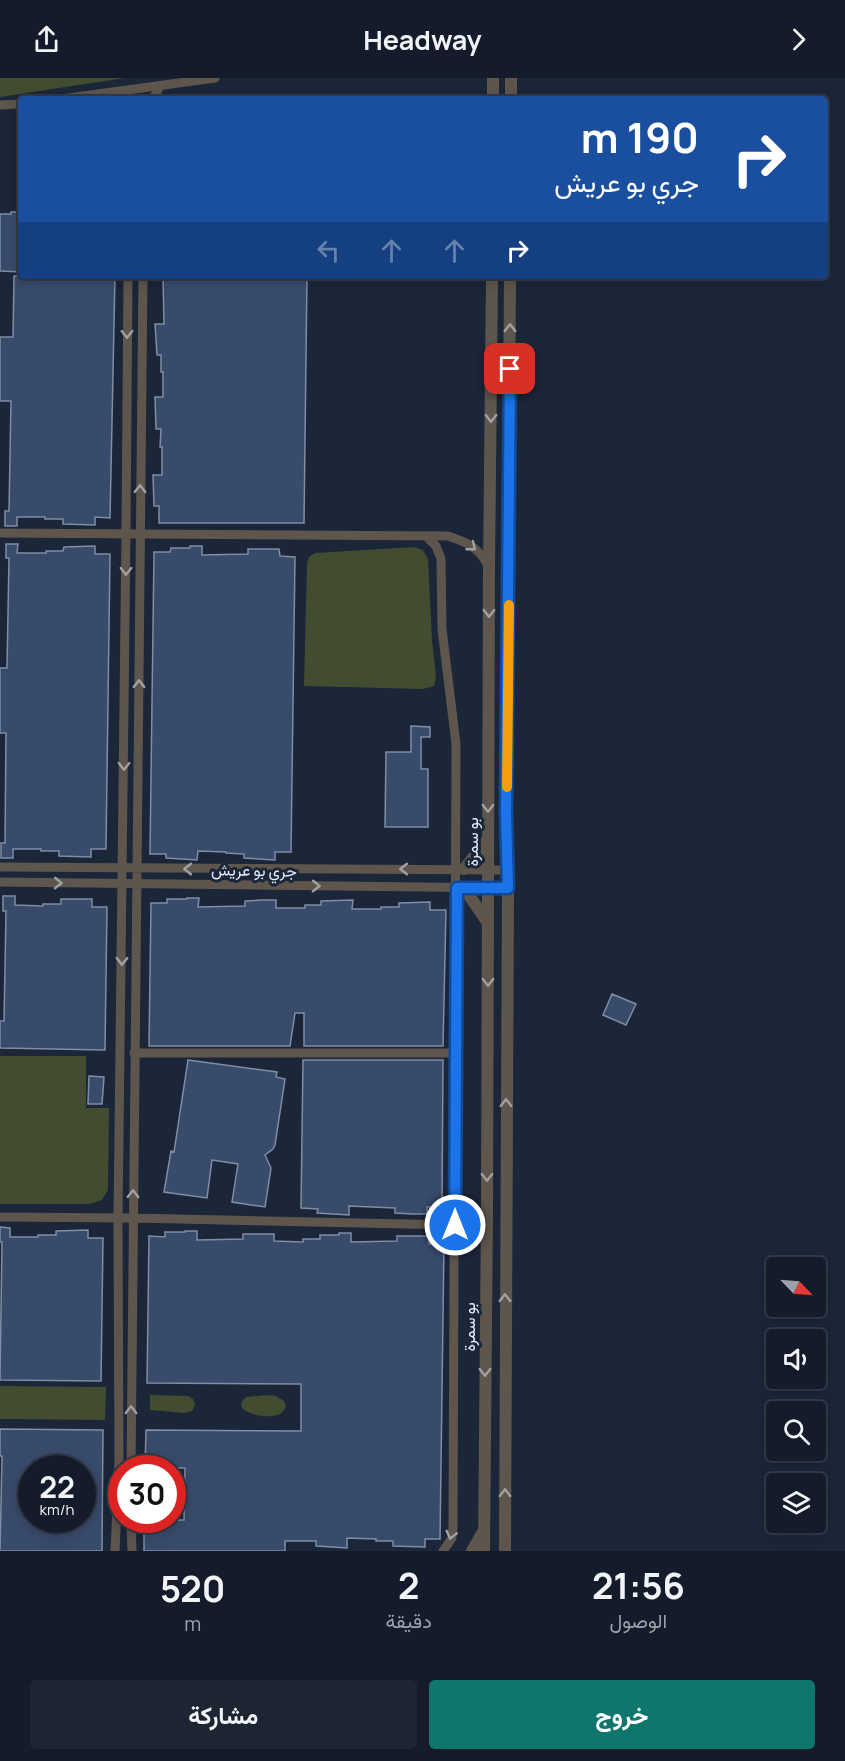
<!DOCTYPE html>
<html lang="ar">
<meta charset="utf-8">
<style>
:root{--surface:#141c2b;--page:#1d2533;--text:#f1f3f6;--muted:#9da1a9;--line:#333a47;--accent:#0f766e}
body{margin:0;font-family:Manrope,Vazirmatn,sans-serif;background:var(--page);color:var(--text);direction:rtl;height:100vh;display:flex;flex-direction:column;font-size:22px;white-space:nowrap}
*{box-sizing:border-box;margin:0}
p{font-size:20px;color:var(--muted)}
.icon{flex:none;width:33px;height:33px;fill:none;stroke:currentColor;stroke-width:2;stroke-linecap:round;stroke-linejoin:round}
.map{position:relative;height:1473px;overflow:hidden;direction:ltr}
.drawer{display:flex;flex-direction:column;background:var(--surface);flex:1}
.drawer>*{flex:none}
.guide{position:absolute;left:18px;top:18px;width:810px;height:183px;border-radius:6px;box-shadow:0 3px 15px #0003,0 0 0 2px var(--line);direction:rtl;background:#1a4fa0;color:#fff;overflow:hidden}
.needle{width:39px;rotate:115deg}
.fabs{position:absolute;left:766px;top:1179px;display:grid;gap:12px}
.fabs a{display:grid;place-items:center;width:60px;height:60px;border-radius:6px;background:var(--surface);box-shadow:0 3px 15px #0003,0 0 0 2px var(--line);font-size:30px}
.speed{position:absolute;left:18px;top:1377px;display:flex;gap:12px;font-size:30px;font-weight:700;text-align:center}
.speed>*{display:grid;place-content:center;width:78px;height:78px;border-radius:50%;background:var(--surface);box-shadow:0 3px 15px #0003,0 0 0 2px var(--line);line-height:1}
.speed small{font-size:15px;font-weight:400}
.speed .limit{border:9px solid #d22;background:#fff;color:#111}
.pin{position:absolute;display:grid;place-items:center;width:51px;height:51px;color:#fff;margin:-26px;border-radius:12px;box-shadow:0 3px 9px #0006}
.me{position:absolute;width:66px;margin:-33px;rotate:0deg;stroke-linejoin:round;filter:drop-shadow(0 0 4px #0008)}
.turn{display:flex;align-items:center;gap:21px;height:126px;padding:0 30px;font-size:27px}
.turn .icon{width:78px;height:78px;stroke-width:2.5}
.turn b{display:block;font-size:42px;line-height:51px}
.lanes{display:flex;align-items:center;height:57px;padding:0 30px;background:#0003;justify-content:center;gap:30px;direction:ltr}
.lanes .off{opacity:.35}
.eta{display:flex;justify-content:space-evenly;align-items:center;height:102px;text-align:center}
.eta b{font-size:36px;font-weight:700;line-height:42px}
.button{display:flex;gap:12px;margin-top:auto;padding:12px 30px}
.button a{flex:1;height:69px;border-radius:6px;background:var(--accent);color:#fff;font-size:24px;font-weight:700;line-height:69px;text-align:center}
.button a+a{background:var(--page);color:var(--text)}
header{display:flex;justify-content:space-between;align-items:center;height:78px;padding:0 30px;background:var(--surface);font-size:27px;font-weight:700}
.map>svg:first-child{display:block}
.green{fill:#414c30}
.building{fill:#394b6b;stroke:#7f8da5;stroke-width:1.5;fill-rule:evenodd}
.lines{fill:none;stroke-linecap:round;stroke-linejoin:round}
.minor{stroke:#5e564c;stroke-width:9}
.tertiary{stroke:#5e564c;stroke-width:12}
.oneway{stroke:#a1a0a2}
.route-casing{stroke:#114b97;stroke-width:15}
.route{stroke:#1a73e8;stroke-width:10}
.slow{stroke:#f59e0b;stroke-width:10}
.labels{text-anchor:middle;stroke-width:6;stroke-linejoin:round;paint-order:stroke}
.street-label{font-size:16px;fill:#e4ebf9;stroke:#1b2639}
</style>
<header><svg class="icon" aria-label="forward" viewBox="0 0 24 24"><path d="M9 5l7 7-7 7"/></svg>Headway<svg class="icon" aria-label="share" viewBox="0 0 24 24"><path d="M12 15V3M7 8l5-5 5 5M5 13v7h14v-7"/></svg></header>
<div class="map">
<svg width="845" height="1473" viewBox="0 0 845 1473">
<rect width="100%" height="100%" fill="#1b2639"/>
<path class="green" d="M0 0H125L0 19Z
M414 469 423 472 428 481 432 562 436 598 434 608 423 611 304 608 307 486 309 479 315 475Z
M0 978H86V1030H109L108 1112 102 1122 89 1126H0Z
M0 1308 106 1309 105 1342 0 1341Z
M150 1317 188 1318 193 1321 195 1327 192 1333 185 1335 150 1332Z
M267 1317 276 1318 284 1323 286 1328C284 1332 284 1333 280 1336 270 1341 249 1337 242 1330L241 1325 246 1319Z"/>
<path class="building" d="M11 134H21V194L0 193V136H11Z
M14 198H115L110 440 95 439V447L63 446V441H45V439H17V448H5V433H9L11 323H0V259H13Z
M163 198H307L304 445H159V428H154L153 397H162V369H160L161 351H156L155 319H163V294H161V277H157L155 246H164Z
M6 466H18L17 475H46V473H63L64 469 95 468V476H110L106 771H91V779L59 778V773H41V771H13V780H1V765H5L6 655H0V590H7L9 480H6Z
M190 468H202V477L248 476V471H279L280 478 295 479 291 774H275V782L244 780V776L226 775V774L198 773 197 782 166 780V776H150L154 474H170L171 470H190Z
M411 648 430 649V659H421V691H428V749H385L386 674H411Z
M3 818H15V827L43 828V826H61V821H92V829H107L105 972 0 970V943H4L6 833H3Z
M187 820H199L198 829 245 828V823L263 822H276V830H305V827H321V823L353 822 352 831H381V829H399V825L430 824V832H446L443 968H304V935H295L290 968H149L151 825H167V821H187Z
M612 916 636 926 626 947 603 937Z
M188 982 277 994 276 999 285 1001 275 1067 273 1071 265 1077 271 1090 265 1129 232 1124 238 1086 212 1082 207 1120 164 1114 171 1073 174 1074Z
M303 982H443L442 1129H427V1136H413L395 1135V1130L349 1128V1137L317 1135 318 1131 301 1130Z
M89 998 104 999 102 1026H88Z
M0 1149 10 1150V1159H38V1157H56V1153L88 1152V1160H103L101 1303 0 1302 2 1164H0Z
M185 1153H197V1162L243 1161V1156H274V1163L303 1164V1161H320V1157H339V1155H351V1164L397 1163V1158H429V1166H444L440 1461H425V1469L393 1468V1463H376V1461L347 1460V1470L316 1468V1463H285V1473H144V1442H184L185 1390H145L146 1352 301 1353V1306L147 1305 149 1158 165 1159V1154H185Z
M0 1351 103 1352 102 1473H0L2 1378H0ZM27 1390H82V1442H26Z"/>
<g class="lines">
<path class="minor" d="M61 21 215 0
M153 21 160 8
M0 27 21 26
M0 455 448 458C469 465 478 469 489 489
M426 458 436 468 441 481 442 551 456 666 453 1450 452 1460 443 1473
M0 789 508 792
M0 804 508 810
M134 975H456
M0 1139 133 1140 455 1147 462 1150
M131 1390 143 198
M131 1442 132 1473
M115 1473 119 1384 118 1141 126 455 128 198"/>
<path class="tertiary" d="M493 21V0
M511 21V0
M464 791 488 761
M464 810 488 845
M472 1473 483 1454
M484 1473 487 1134 489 490 492 198
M505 1473 508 810 506 736 510 198"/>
</g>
<defs><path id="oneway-chevron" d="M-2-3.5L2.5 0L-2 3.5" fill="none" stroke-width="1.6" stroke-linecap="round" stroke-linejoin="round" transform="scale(1.5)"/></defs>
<g class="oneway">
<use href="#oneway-chevron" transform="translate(510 250) rotate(-90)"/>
<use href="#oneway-chevron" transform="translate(127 256) rotate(90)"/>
<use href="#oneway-chevron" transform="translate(491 340) rotate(90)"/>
<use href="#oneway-chevron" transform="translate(140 411) rotate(-89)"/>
<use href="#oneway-chevron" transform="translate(472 469) rotate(38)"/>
<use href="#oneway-chevron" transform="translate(126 493) rotate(91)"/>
<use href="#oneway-chevron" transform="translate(489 535) rotate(90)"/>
<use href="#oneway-chevron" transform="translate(139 606) rotate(-90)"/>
<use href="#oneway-chevron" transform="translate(124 688) rotate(91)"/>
<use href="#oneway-chevron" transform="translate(488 730) rotate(90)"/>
<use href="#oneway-chevron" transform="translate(188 791) rotate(-180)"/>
<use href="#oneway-chevron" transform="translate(404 791) rotate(-180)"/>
<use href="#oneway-chevron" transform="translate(58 805) rotate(1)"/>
<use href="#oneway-chevron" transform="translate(316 808) rotate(1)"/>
<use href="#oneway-chevron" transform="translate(122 883) rotate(91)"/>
<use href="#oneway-chevron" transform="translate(488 904) rotate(90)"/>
<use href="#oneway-chevron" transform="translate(506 1025) rotate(-90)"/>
<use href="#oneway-chevron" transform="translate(487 1099) rotate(90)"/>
<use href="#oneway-chevron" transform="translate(133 1116) rotate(-89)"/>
<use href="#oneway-chevron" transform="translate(505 1220) rotate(-90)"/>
<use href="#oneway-chevron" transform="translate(485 1294) rotate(90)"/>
<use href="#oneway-chevron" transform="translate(131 1332) rotate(-90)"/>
<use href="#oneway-chevron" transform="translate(505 1415) rotate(-90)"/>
<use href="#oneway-chevron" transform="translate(451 1457) rotate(104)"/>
</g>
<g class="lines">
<g class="route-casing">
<path id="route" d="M455 1147 457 810H508L506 736 510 291"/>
</g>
<use href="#route" class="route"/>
<path class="slow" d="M507 709 509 527"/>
</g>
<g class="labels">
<g class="street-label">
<text transform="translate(472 764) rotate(-90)" y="6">بو سمرة</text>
<text transform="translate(254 792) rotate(1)" y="6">جري بو عريش</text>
<text transform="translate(469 1249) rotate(-90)" y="6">بو سمرة</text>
</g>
</g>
</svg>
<div class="fabs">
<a><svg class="needle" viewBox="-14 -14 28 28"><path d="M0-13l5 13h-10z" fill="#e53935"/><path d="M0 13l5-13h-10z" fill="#9da1a9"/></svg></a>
<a><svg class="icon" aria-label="sound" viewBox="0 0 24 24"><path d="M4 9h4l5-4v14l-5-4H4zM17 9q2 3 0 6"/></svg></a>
<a><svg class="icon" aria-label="search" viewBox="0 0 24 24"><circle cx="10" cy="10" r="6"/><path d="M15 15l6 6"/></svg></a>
<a><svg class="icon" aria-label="layers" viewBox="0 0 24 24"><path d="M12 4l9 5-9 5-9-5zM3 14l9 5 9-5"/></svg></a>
</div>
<div class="speed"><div>22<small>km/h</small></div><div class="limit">30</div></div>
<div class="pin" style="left:510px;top:291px;background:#d93025"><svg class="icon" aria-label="arrive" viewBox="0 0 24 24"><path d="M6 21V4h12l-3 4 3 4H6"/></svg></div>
<svg class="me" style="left:455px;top:1147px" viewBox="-20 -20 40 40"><circle r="17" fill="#1a73e8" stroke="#fff" stroke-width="3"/><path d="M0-11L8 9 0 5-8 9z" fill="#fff"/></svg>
<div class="guide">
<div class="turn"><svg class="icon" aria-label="right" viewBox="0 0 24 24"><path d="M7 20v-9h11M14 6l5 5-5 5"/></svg><div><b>190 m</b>جري بو عريش</div></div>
<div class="lanes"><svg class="icon off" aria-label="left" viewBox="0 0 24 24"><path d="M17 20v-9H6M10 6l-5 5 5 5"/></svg><svg class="icon off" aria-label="ahead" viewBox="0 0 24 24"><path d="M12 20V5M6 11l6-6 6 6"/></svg><svg class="icon off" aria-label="ahead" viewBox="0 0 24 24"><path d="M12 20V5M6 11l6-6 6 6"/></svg><svg class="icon" aria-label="right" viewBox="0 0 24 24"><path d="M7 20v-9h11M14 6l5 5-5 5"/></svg></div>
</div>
</div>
<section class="drawer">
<div class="eta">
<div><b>21:56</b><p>الوصول</p></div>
<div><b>2</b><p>دقيقة</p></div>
<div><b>520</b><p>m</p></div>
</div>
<div class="button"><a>خروج</a><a>مشاركة</a></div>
</section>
